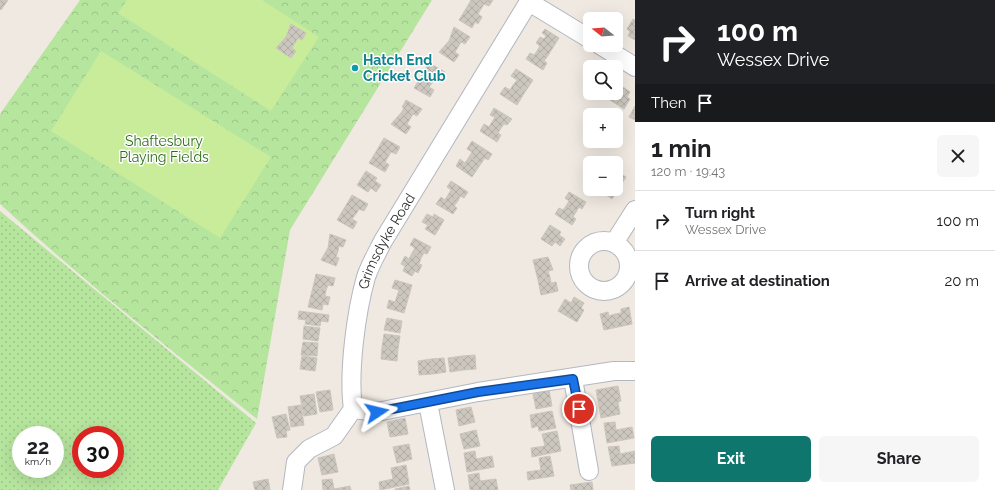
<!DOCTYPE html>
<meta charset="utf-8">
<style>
:root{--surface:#fff;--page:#f6f6f6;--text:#202124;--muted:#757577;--line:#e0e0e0;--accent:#0f766e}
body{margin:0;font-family:Raleway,sans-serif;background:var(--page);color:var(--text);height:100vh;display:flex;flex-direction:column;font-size:15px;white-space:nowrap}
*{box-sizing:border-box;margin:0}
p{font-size:13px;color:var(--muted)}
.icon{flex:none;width:22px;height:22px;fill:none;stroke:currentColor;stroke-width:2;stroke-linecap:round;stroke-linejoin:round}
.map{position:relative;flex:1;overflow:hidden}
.sheet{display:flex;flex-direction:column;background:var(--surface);width:360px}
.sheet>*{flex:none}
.guide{background:#202124;color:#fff;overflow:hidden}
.needle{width:26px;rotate:287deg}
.controls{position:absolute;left:583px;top:12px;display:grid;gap:8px}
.controls a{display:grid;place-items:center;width:40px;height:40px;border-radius:6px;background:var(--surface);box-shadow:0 4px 16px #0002;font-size:20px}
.speed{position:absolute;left:12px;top:426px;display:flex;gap:8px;font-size:20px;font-weight:700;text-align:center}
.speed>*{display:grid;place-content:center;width:52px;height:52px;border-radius:50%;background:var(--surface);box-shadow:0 4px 16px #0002;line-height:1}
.speed small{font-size:10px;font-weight:400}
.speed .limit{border:6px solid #d22;background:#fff;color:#111}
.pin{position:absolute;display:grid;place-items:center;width:34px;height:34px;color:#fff;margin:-17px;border:2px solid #fff;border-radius:50%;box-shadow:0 1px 4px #0007}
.me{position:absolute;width:44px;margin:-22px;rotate:80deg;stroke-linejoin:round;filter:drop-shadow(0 0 3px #0008)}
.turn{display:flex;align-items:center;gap:14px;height:84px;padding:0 16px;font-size:18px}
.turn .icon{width:52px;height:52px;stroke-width:2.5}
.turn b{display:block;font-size:28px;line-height:34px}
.then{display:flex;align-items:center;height:38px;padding:0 16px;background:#0003;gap:8px;font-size:15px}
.round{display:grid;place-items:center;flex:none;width:42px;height:42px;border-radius:6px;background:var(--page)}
.headline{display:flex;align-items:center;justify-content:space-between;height:68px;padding:0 16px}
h1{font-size:24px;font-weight:700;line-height:30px}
.cta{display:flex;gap:8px;margin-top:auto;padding:8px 16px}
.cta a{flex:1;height:46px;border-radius:6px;background:var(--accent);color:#fff;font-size:16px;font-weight:700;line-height:46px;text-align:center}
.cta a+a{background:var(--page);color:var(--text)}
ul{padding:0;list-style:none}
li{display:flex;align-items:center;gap:12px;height:60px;padding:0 16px;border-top:1px solid var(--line)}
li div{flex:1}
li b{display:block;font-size:15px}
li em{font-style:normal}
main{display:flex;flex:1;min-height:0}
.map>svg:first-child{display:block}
.grass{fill:url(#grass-dots);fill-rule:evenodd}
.park{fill:url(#park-crowns)}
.pitch{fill:#c9ec9a}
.building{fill:url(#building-cross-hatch);stroke:#cbc5ba}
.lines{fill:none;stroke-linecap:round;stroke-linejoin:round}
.minor-casing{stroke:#b4b7c1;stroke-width:20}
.minor{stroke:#fff;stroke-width:18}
.route-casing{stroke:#114b97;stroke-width:10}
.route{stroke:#1a73e8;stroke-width:7}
.culture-dot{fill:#0f9aa8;stroke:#fff;stroke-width:1.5}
.labels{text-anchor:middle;stroke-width:3;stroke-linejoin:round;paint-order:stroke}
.culture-label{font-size:14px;font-weight:bold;fill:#0d838f;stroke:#fff;text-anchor:start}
.park-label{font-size:14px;fill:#2c6e1b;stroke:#fff}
.street-label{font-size:14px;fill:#2e2e2e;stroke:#fff}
</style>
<main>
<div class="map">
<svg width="635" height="490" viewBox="0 0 635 490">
<defs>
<pattern id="grass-dots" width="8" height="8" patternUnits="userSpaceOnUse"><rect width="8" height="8" fill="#b6e59e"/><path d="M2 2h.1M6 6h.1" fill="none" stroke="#9dc588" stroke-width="1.8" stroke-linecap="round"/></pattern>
<pattern id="park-crowns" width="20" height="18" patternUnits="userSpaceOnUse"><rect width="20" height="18" fill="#b6e59e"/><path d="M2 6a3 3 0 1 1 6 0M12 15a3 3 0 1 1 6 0" fill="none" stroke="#9dc588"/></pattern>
<pattern id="building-cross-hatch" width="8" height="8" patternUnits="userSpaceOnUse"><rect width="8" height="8" fill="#cbc7bf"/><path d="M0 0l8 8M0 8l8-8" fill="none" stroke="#afaba4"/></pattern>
</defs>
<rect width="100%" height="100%" fill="#efe9e1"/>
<path class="grass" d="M0 211 256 423 218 490H0ZM21 435H55V469H21ZM81 435H115V469H81Z"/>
<path class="park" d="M80 0H432L290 230 257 419C170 349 82 280 0 204V114Z"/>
<path class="pitch" d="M127 0H262L319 37 271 111 118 13Z
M101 51 271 157 220 238 51 131Z"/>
<path class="building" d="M0 0H8L1 10 0 9Z
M471 0H493L489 6 484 4 481 9 470 2Z
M470 2 481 9 478 14 482 17 478 24 475 22 472 28 459 20Z
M633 19 635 20V40L628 36 630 32 627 29Z
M291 24 306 33 302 40 298 38 295 43 286 37Z
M454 27 470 37 465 44 461 42 458 47 449 41Z
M545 29 559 38 547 57 537 51 540 46 536 43 540 37 544 39 546 36 542 33Z
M286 37 295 43 292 48 296 51 291 58 276 48Z
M449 41 458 47 455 52 459 55 454 62 439 52Z
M537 51 547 57 544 61 547 63 543 70 526 59 530 53 534 55Z
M429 63 445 72 440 79 436 77 433 82 422 75Z
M516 69 533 80 525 92 513 85 517 80 511 76Z
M422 75 433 82 429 87 434 90 430 97 414 88Z
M513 85 525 92 517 105 500 94 505 87 510 90Z
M623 87 630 92 627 97 630 99 624 109 607 98 610 93H616V91L620 93Z
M598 93H610L607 98Z
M406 100 422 109 417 116 413 114 410 119 401 113 404 108 402 107Z
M635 106V120L629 117Z
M494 108 512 119 507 125 504 124 501 128 492 122 495 117 490 115Z
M401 113 410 119 407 124 411 127 406 134 391 124Z
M492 122 501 128 498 133 501 135 497 142 480 131 484 124 489 127Z
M384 138 400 147 396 154 391 152 388 157 377 150Z
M472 141 492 154 488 160 485 158 480 165 469 157 472 152 467 149Z
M377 150 388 157 385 162 389 165 385 172 369 163Z
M469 157 480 165 472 177 456 166 460 159 465 163Z
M366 171 377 178 375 181 381 185 376 192 371 188 368 192 357 185Z
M616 171 626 177 622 183 617 180 616 182Z
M451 181 468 192 464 198 460 196 458 201 448 195 451 190 447 187Z
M590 187V189H612L616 193 612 199 602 192 600 196 589 189Z
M569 192 586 202 582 209 579 207 576 212 566 206 569 201 565 198Z
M352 195 368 204 364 211 359 209 356 214 345 207Z
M448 195 458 201 454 206 457 208 453 214 436 204 441 197 445 200Z
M566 206 576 212 573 217 576 219 572 225 555 214 559 208 563 210Z
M345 207 356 214 352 219 357 222 353 229 337 220Z
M427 214 433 217 434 214 444 220 435 235 425 229 428 225 422 222Z
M550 225 561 232 559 235 565 239 560 246 555 242 552 246 541 239Z
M330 234 346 240 343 247 339 246 338 251 328 248Z
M414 238 431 247 427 254 424 253 421 258 412 253 415 248 410 245Z
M328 248 338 251 336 257 339 258 336 266 321 260Z
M412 253 421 258 419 264 422 265 418 273 415 271 412 276 403 271 405 266 401 264 405 256 409 259Z
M548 257 553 270 548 271 550 277 538 280 533 260Z
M316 274 335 278 333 286 328 285 326 290 313 287Z
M550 277 551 283 556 282 558 291 541 295 538 280Z
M395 280 412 285 408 299 397 296 399 290 392 288Z
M313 287 326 290 325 296 330 297 328 305 323 304 322 310 308 307Z
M397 296 408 299 404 313 387 308 389 300 395 302Z
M574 297 584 303 581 308 584 310 577 322 558 311 565 299 571 303Z
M629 307 632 324 618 327 615 314 621 313V309Z
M299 311 329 315 328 322 321 321 320 326 305 324 306 320 298 319Z
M608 312 609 316 615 314 618 327 604 330 600 314Z
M387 318 402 321 400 333 384 330Z
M304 326 320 328 318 341 303 339Z
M384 334 400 336 398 349 382 347Z
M303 342 318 343 317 356 301 355Z
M382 347 398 349 397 361 381 359Z
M475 355 476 369 463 370 462 356Z
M302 356 317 358 315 371 300 369Z
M462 356 463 370 450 372 448 358Z
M444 358 446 372 433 374 431 359Z
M431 359 433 374 419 375 418 361Z
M618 386 621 401 618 402 620 414 601 418 596 390Z
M330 390 333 410 320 412 316 392Z
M549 390 552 406 536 409 533 394Z
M314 394 317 414 304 416 300 396Z
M301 405 304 425 291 427 288 407Z
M471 407 475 422 459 426 456 410Z
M552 411 556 428 539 431 538 426 532 428 530 415Z
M286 414 290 430 286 431 287 437 277 438 272 417Z
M405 418 408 434 390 437 387 422Z
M615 422 616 430 632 427 634 438 607 443 604 423Z
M476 430 480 446 464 449 460 434Z
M557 431 561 451 532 457 531 448 545 446 542 434Z
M409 444 412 459 397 463 393 447Z
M619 446 620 454 635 451V463L612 466 608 447Z
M475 451 476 459 492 456 494 467 467 472 464 453Z
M334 454 338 472 322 475 318 458Z
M550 456 554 476 528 480 527 472 541 470 539 458Z
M406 465 409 484 380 490 379 482 393 479 391 468Z
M479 473 480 481 496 479 498 490H470L468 475Z
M268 479 270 490H255L253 482Z
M332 479 334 489 350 486 351 490H323L322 480Z
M592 482 593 490H571L570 485Z
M409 486 410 490H395V489Z"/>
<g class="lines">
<g class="minor-casing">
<g id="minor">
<path d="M529 2 590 39"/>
<path d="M600 45 635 67"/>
<circle cx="604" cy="266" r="25"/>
<path d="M614 243 635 210"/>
<path d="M573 379 589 471"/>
<path d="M428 403 445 490"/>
<path d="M353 409 377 412 478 392 614 371H635"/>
<path id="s1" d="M292 490 296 462 309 449 334 436 353 409C348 373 356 312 366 277 370 265 377 253 383 241L530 0"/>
</g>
</g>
<use href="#minor" class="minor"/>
</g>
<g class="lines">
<g class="route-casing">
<path id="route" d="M377 412 478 392 573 379 579 409"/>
</g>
<use href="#route" class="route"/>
</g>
<circle class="culture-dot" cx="355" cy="68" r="4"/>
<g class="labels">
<g class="culture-label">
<text x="363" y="65">Hatch End<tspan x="363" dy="16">Cricket Club</tspan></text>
</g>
<g class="park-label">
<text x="164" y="146">Shaftesbury<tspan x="164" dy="16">Playing Fields</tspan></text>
</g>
<g class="street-label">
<text dy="5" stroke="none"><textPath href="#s1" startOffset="282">Grimsdyke Road</textPath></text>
</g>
</g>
</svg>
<div class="controls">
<a><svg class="needle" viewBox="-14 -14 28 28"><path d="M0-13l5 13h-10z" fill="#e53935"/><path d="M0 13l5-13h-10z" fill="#757577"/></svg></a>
<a><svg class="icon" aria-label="search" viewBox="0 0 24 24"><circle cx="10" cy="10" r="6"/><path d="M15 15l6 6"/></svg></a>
<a>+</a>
<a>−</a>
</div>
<div class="speed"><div>22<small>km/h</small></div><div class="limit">30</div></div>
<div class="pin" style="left:579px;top:409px;background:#d93025"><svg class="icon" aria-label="arrive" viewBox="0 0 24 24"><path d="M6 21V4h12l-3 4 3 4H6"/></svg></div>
<svg class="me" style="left:377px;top:412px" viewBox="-20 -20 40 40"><path d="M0-17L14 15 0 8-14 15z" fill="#1a73e8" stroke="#fff" stroke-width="4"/></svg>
</div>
<section class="sheet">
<div class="guide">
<div class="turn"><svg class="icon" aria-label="right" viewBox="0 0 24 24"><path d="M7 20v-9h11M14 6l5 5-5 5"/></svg><div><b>100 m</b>Wessex Drive</div></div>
<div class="then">Then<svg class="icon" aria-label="arrive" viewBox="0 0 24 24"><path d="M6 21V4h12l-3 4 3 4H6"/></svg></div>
</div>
<div class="headline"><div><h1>1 min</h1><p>120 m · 19:43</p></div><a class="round"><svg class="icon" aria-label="close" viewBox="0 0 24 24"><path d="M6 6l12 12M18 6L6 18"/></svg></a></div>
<ul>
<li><svg class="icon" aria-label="right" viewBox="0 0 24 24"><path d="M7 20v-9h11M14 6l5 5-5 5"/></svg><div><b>Turn right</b><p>Wessex Drive</p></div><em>100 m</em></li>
<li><svg class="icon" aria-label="arrive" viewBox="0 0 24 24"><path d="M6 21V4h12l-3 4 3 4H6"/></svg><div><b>Arrive at destination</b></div><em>20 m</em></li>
</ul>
<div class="cta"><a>Exit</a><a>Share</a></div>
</section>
</main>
